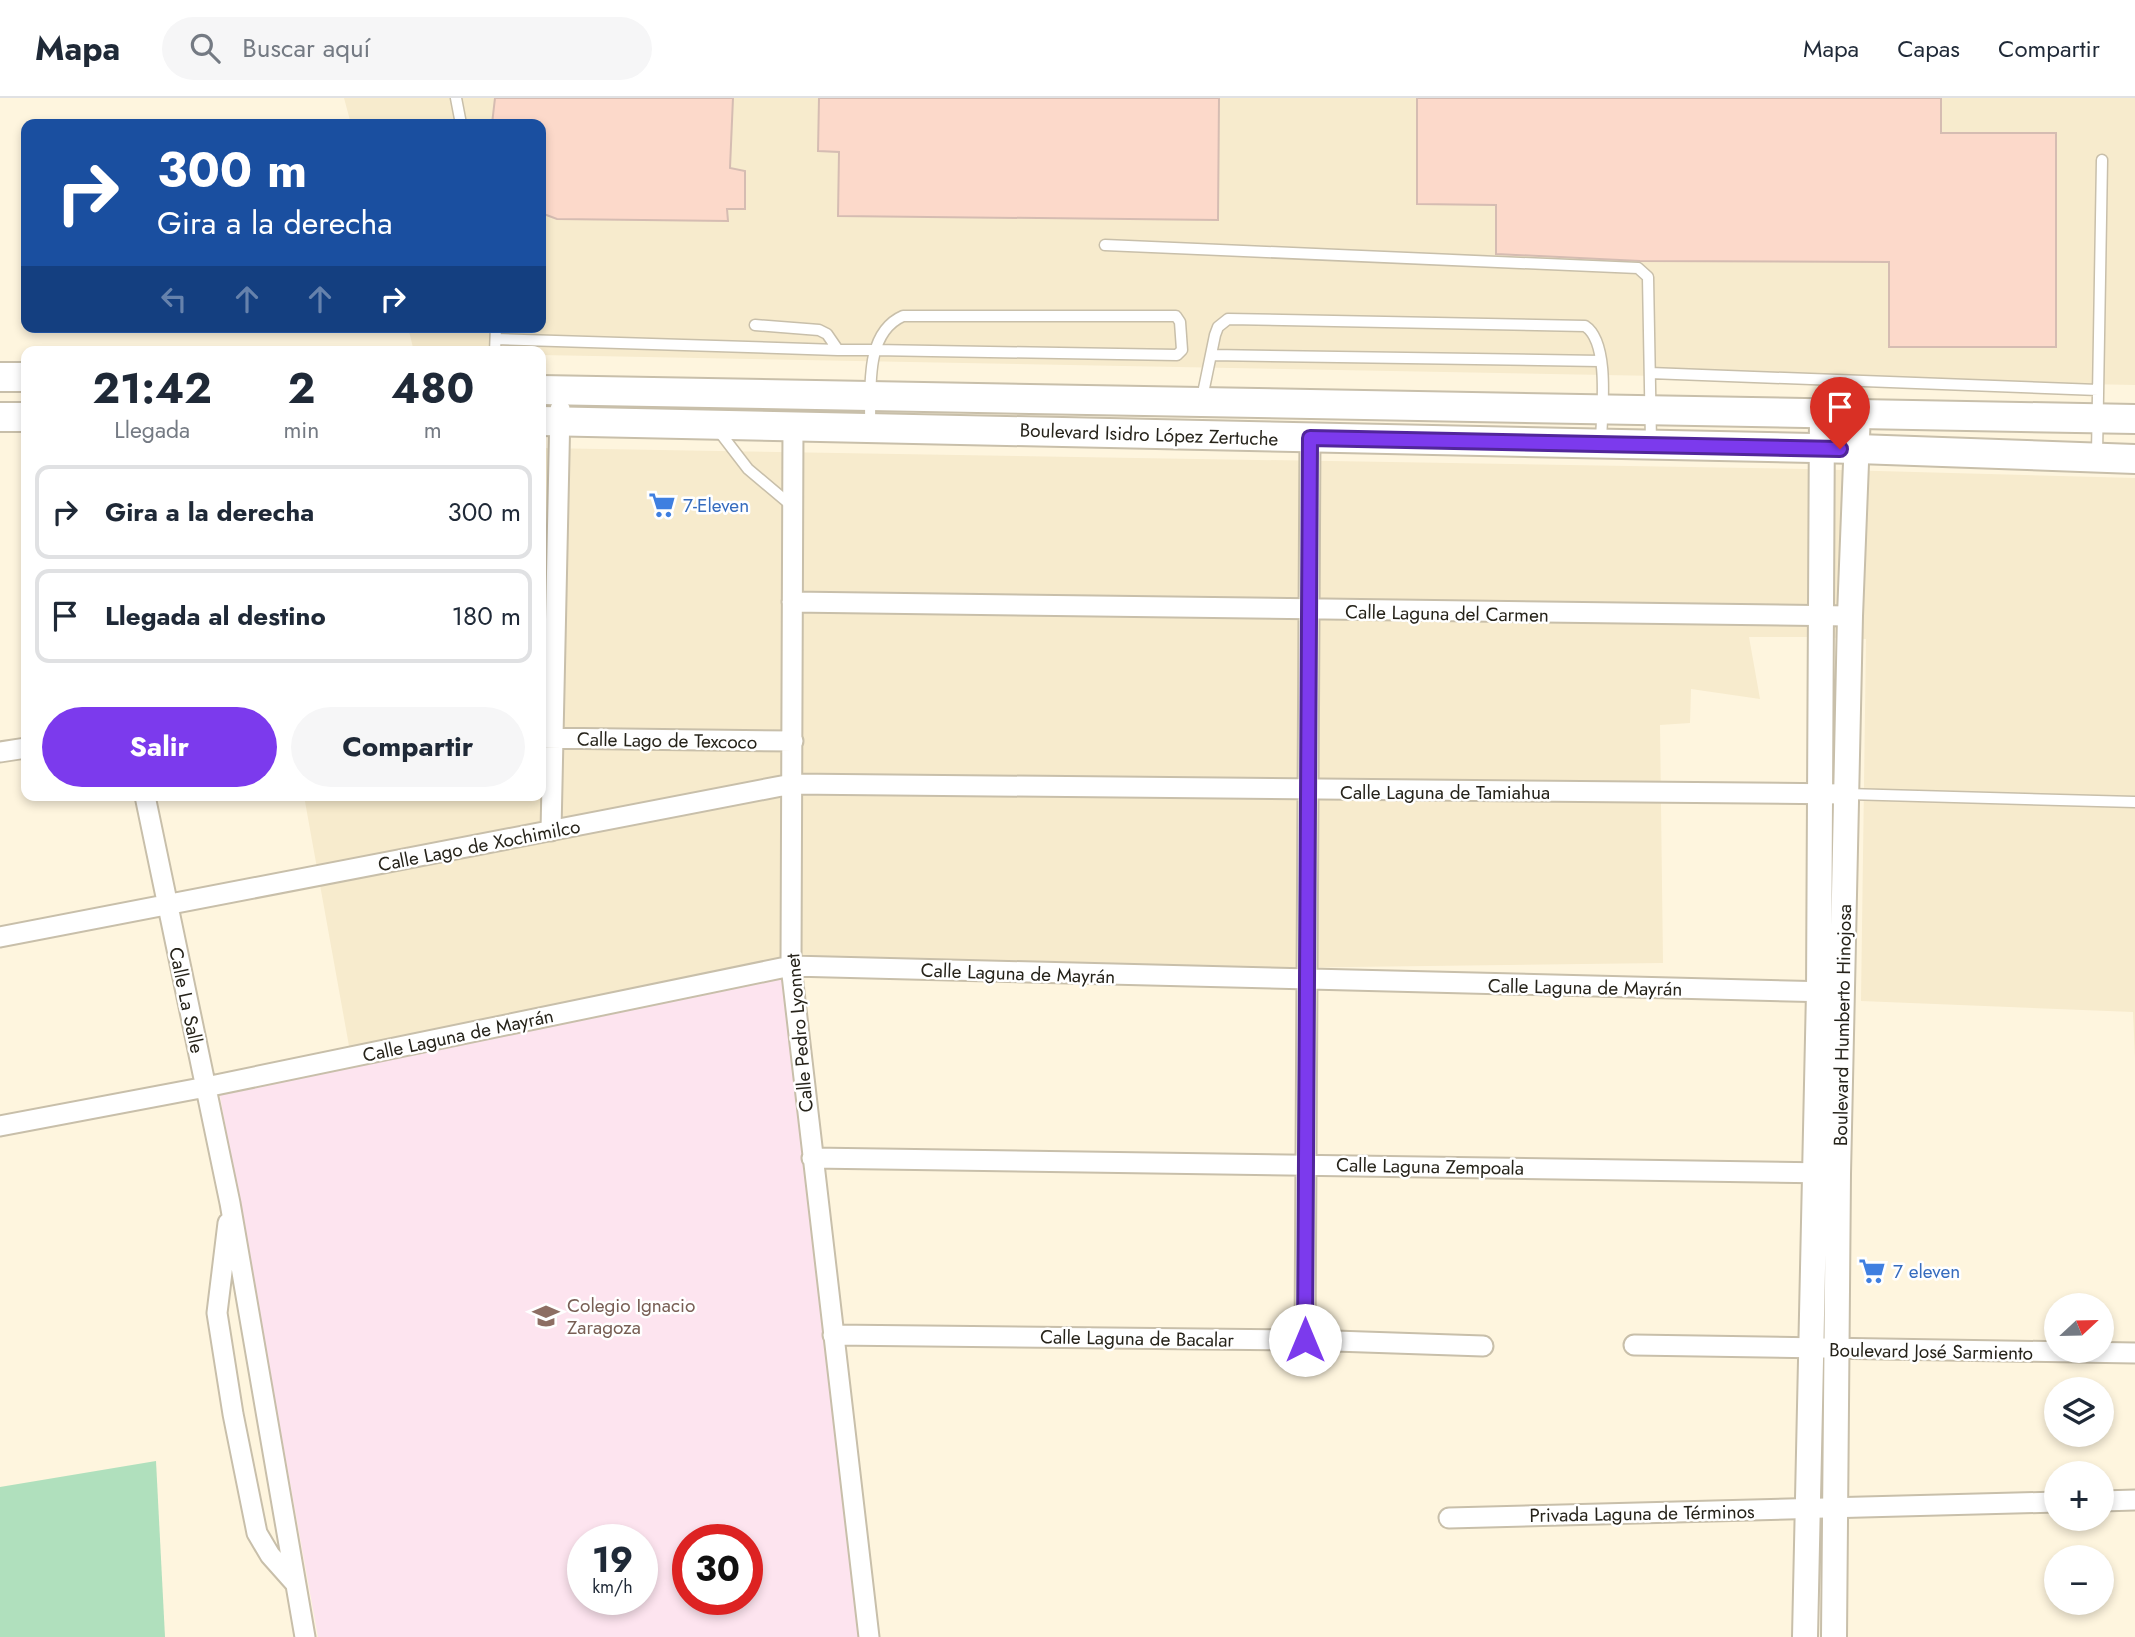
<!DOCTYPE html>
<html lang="es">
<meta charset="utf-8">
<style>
:root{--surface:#fff;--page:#f6f6f7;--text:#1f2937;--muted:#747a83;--line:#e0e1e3;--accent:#7c3aed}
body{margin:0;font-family:Jost,sans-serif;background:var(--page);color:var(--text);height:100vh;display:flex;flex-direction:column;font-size:26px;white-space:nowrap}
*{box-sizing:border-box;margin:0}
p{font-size:23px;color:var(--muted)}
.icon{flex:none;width:38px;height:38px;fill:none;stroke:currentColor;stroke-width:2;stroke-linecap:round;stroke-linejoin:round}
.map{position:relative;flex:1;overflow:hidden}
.drawer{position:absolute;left:21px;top:248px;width:525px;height:455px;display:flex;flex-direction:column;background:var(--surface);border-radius:14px;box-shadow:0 4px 10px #0003}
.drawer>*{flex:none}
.guide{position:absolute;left:21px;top:21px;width:525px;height:214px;border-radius:14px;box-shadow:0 4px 10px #0003;background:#1a4fa0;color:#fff;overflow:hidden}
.needle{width:46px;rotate:68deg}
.tools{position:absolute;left:2044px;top:1195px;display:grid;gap:14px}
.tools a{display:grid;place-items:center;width:70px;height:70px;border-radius:50%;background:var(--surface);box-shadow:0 4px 10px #0003;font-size:35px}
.speed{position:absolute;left:567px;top:1426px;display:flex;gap:14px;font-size:35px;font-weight:700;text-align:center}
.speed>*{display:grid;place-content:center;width:91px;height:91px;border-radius:50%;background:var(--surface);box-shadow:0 4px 10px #0003;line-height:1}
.speed small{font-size:18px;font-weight:400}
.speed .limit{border:10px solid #d22;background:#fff;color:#111}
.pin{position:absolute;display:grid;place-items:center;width:60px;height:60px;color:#fff;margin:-72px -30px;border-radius:50% 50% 50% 0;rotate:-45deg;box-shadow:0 0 7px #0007}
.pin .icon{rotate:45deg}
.me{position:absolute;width:77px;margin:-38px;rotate:0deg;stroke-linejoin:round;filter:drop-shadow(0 0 5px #0008)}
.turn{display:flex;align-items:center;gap:24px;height:147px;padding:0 21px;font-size:32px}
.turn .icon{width:91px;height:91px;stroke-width:2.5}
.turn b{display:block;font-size:49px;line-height:60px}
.lanes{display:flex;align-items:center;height:66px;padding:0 21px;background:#0003;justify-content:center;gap:35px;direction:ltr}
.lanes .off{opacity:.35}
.eta{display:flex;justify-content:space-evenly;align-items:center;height:119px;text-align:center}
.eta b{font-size:42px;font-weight:700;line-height:49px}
.action{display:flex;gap:14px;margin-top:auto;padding:14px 21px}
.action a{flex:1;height:80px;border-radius:42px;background:var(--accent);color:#fff;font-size:28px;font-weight:700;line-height:80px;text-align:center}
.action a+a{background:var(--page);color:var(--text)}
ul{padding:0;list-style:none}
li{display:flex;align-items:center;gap:21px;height:94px;margin:0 14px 10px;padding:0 7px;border:4px solid var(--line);border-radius:14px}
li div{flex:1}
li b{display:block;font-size:26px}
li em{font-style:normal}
header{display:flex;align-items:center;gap:42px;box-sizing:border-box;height:98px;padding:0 35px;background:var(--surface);border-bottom:2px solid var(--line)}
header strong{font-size:33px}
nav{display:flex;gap:38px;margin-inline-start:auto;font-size:24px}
.search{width:490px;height:63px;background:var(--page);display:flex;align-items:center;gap:18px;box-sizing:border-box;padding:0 24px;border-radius:38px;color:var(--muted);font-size:26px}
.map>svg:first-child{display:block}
.built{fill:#f7ebcd}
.education{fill:#fde4ef;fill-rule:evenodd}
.green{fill:#b0e0bd}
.building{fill:#fcd9ca;stroke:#d5bcb2;stroke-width:2}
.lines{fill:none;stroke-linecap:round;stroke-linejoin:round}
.service-casing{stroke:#c8bfaa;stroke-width:13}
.minor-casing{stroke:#c8bfaa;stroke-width:23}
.tertiary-casing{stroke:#c8bfaa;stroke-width:28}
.secondary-casing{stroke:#c8bfaa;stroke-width:32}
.service{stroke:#fff;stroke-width:10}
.minor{stroke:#fff;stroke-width:19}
.tertiary{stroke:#fff;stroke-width:24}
.secondary{stroke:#fff;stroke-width:28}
.route-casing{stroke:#51269a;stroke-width:18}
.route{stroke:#7c3aed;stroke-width:12}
.labels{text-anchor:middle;stroke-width:5;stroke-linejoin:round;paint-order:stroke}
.street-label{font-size:19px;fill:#26231a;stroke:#fff}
.shop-label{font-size:19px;fill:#366cbe;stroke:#fff;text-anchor:start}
.education-label{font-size:19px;fill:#785e54;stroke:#fff;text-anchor:start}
</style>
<header>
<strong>Mapa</strong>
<div class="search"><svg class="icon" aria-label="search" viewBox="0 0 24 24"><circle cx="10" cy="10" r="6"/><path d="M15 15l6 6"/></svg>Buscar aquí</div>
<nav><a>Mapa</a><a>Capas</a><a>Compartir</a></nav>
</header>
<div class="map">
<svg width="2135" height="1539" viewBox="0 0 2135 1539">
<rect width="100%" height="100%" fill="#fef5de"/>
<path class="built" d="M344 0H2135V287L541 257V254H414L408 229H541V26H351Z
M541 350 1805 371 2135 380V960L2133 914 1861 903 1866 541 1810 539H1749L1760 601 1691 591 1690 625 1660 627 1663 865 794 876 351 959 304 698H541Z"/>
<path class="education" d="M791 868 869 1539H318L219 993ZM583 1442H642V1502H583ZM688 1442H747V1502H688Z"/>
<path class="green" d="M156 1363 165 1539H0V1389Z"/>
<path class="building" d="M495 0H733L730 70 745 73V111H727L728 123 557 121 541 115V26H492Z
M819 0H1219L1218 122 838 118 839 54 818 53Z
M1417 0H1941V35H2056V249H1889V164L1640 163 1496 156V107L1417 106Z"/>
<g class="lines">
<g class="service-casing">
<path id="service" d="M456 0 461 26
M1105 147 1638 170 1648 179 1651 344
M755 227 819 232 827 236 838 252
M496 241 838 252H874L1177 257 1182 252 1180 224 1176 218H903C864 235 871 293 870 329
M495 254 496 229
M1212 257 1600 263
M1650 275 2098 292
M1202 300 1215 237 1218 229 1228 221 1585 228C1610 244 1602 313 1601 342
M718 332 748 371 792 408
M2097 356 2102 62
M1847 696 2135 704"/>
</g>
<g class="minor-casing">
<path id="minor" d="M793 327 791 868 869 1539
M792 504 1850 518
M542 640 793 643
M0 654 26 650
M145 698 230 1105 305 1539
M551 733 560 311
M0 839 792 686 1847 696
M0 1028 206 989 791 868 1831 894
M812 1060 1829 1075
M228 1125 217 1215 233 1316 257 1435 270 1457 294 1484
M833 1237 1305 1242 1483 1248
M1305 1242 1310 340
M1634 1247 2135 1255
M2102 1403 2135 1402
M1449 1420 2056 1404"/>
</g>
<g class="tertiary-casing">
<path id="tertiary" d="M1805 1539 1819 894 1822 314
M1834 1539 1838 1076 1850 518 1858 314"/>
</g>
<g class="secondary-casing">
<path id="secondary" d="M0 279H26
M541 292 2135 321
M0 319H26
M541 323 1858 351 2135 361"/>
</g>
<use href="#service" class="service"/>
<use href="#minor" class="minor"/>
<use href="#tertiary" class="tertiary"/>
<use href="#secondary" class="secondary"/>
</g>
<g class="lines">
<g class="route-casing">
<path id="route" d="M1305 1242 1310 340 1840 351"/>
</g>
<use href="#route" class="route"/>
</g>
<defs>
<g id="supermarket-bare" transform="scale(2.1)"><path d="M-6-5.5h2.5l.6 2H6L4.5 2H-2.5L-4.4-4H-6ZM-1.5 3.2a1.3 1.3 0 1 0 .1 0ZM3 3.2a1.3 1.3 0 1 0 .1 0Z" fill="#3f7fe0" stroke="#fff" stroke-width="2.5" paint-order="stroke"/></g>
<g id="school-bare" transform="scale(2.1)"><path d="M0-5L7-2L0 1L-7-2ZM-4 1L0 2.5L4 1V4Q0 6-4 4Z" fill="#8d6e63" stroke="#fff" stroke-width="2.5" paint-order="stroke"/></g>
</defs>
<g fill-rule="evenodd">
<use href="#supermarket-bare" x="662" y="407"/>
<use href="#supermarket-bare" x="1872" y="1173"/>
<use href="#school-bare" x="546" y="1218"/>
</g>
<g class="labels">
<g class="street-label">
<text transform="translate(1149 336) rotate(2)" y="7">Boulevard Isidro López Zertuche</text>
<text transform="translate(1447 515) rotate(1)" y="7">Calle Laguna del Carmen</text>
<text transform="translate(667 642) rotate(1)" y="7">Calle Lago de Texcoco</text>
<text x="1445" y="701">Calle Laguna de Tamiahua</text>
<text transform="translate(479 747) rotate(-11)" y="7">Calle Lago de Xochimilco</text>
<text transform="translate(1018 875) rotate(2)" y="7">Calle Laguna de Mayrán</text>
<text transform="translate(1585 889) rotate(1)" y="7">Calle Laguna de Mayrán</text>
<text transform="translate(187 902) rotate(78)" y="7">Calle La Salle</text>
<text transform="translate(1842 927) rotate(-89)" y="7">Boulevard Humberto Hinojosa</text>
<text transform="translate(799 935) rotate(-95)" y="7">Calle Pedro Lyonnet</text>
<text transform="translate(458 937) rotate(-12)" y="7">Calle Laguna de Mayrán</text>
<text transform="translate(1430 1068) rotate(1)" y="7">Calle Laguna Zempoala</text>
<text transform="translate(1137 1240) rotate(1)" y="7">Calle Laguna de Bacalar</text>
<text transform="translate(1931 1253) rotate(1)" y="7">Boulevard José Sarmiento</text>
<text transform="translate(1642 1415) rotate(-1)" y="7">Privada Laguna de Términos</text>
</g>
<g class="shop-label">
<text x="683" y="414">7-Eleven</text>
<text x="1893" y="1180">7 eleven</text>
</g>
<g class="education-label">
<text x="567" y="1214">Colegio Ignacio<tspan x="567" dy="22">Zaragoza</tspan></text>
</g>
</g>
</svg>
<div class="tools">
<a><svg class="needle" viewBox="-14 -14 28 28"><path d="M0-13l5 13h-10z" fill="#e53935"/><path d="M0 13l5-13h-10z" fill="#747a83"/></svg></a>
<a><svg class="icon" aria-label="layers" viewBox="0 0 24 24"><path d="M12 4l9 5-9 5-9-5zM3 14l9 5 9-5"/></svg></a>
<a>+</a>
<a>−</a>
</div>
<div class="speed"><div>19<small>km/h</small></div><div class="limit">30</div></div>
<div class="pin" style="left:1840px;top:351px;background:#d93025"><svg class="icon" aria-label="arrive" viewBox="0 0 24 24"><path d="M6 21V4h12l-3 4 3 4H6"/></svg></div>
<svg class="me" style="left:1305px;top:1242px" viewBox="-20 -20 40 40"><circle r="19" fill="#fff"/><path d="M0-13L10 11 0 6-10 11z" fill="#7c3aed"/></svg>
<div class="guide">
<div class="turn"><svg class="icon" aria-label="right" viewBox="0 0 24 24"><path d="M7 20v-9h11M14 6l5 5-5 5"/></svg><div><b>300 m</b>Gira a la derecha</div></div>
<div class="lanes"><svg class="icon off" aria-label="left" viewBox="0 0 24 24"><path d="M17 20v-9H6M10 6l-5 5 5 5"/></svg><svg class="icon off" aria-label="ahead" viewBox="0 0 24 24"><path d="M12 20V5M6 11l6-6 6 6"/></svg><svg class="icon off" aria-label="ahead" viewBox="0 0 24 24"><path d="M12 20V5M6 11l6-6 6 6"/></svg><svg class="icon" aria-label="right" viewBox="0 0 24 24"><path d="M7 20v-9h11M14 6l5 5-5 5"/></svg></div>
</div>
<section class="drawer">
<div class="eta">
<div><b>21:42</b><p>Llegada</p></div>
<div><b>2</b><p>min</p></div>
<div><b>480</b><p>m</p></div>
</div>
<ul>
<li><svg class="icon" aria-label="right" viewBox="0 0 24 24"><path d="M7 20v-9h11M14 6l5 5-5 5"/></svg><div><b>Gira a la derecha</b></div><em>300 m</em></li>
<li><svg class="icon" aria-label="arrive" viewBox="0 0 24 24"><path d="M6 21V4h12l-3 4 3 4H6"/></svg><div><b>Llegada al destino</b></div><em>180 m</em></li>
</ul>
<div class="action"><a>Salir</a><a>Compartir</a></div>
</section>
</div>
